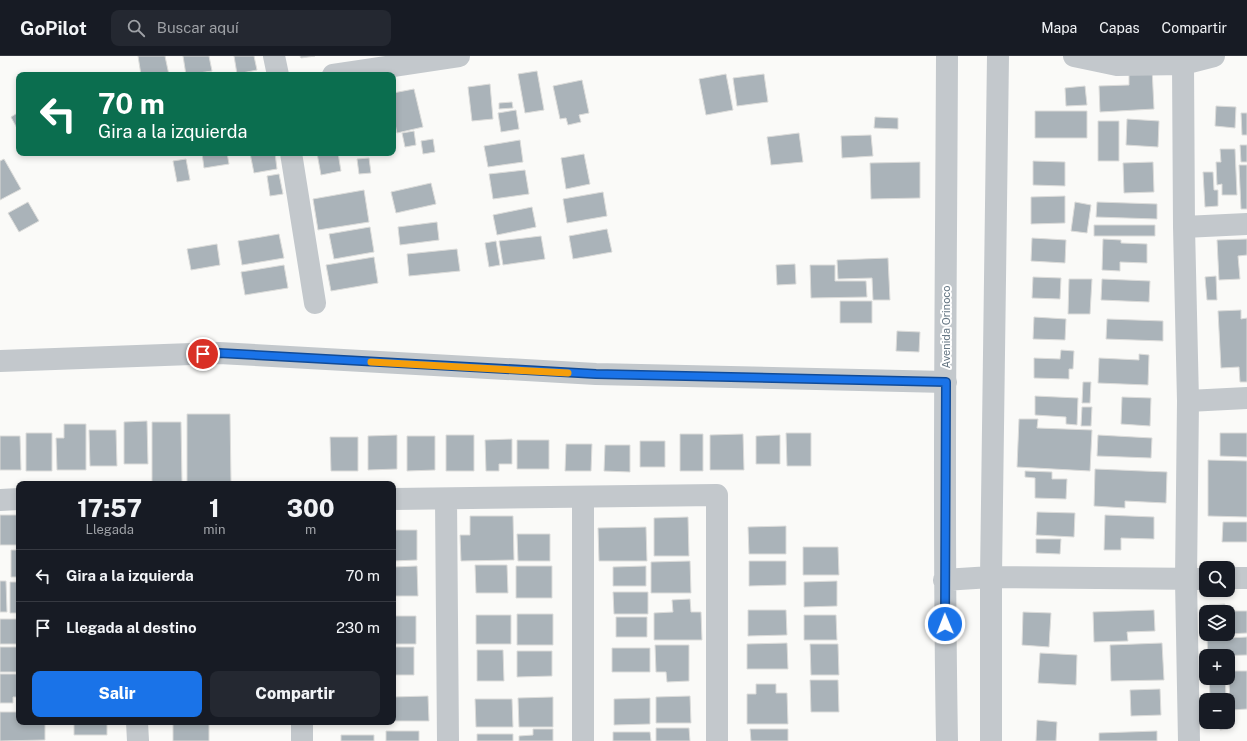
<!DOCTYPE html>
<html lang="es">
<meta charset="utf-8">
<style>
:root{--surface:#171b24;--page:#242831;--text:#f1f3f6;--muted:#9ea1a6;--line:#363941;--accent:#1a73e8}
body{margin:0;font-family:"Public Sans",sans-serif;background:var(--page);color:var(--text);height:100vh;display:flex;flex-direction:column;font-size:15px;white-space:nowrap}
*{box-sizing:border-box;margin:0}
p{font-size:13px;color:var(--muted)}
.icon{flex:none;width:22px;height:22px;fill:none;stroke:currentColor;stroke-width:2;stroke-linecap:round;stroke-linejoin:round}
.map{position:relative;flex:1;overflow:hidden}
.panel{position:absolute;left:16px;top:425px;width:380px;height:244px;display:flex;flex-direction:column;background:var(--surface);border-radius:8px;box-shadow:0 2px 6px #0003}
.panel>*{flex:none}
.hud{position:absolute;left:16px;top:16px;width:380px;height:84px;border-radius:8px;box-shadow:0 2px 6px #0003;background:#0b6e4f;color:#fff;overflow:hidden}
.buttons{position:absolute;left:1199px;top:505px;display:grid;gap:8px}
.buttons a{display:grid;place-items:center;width:36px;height:36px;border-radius:8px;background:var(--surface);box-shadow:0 2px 6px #0003;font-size:20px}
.pin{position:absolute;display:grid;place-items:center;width:34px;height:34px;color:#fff;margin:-17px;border:2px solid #fff;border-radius:50%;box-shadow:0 1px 4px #0007}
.me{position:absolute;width:44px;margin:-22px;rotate:359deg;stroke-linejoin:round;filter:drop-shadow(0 0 3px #0008)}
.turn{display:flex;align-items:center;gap:14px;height:84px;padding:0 16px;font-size:18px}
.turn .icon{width:52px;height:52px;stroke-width:2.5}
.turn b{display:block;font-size:28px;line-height:34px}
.eta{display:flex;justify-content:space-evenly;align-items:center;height:68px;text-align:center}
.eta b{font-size:24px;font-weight:800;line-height:28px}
.cta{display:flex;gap:8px;margin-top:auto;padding:8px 16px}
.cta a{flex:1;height:46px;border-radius:8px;background:var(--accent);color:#fff;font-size:16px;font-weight:800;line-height:46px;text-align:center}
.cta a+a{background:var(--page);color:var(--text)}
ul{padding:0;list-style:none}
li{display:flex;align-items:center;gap:12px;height:52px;padding:0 16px;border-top:1px solid var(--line)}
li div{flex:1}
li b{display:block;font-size:15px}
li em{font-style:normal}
header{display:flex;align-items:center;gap:24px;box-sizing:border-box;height:56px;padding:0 20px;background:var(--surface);border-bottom:1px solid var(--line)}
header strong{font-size:19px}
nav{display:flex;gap:22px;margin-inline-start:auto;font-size:14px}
.search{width:280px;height:36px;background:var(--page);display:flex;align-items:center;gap:10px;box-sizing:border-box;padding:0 14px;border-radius:8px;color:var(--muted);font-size:15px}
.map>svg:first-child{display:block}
.building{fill:#aab3b9;stroke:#dcdcda}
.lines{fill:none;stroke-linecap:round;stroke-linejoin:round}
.minor{stroke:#c3c8cc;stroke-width:22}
.route-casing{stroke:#114b97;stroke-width:10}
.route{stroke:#1a73e8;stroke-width:7}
.slow{stroke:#f59e0b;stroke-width:7}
.labels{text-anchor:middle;stroke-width:4;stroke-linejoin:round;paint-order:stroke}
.street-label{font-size:11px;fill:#657683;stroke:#fff}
</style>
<header>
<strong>GoPilot</strong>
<div class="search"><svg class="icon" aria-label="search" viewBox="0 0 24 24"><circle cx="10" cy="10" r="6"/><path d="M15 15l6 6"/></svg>Buscar aquí</div>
<nav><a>Mapa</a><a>Capas</a><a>Compartir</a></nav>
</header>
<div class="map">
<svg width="1247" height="685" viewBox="0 0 1247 685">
<rect width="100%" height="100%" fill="#fafaf8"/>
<path class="building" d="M138 0H165L169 19H141Z
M183 0H209L212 15 186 19Z
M234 0H254L257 14 237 18Z
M300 0H315L301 2Z
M1152 12 1154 53 1100 56 1099 30 1129 29V14Z
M537 15 544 54 525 57 518 18Z
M726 18 733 54 706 59 699 23Z
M764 18 768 46 737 50 733 22Z
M582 24 589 57 579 59 581 66 568 69 566 62 560 63 553 30Z
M490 28 493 63 472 65 468 31Z
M1085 30 1087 49 1066 50 1065 32Z
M414 33 423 71 397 77 393 59V37Z
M512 46 513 52 499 53V47Z
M1216 50 1236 51 1235 72 1215 70Z
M516 54 519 73 501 76 498 57Z
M1035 55H1087V82H1035Z
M19 56V76L11 61Z
M1241 57H1247V79H1242Z
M875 61 898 62V73L874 72Z
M1127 63 1159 65 1158 91 1126 89Z
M1098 65H1119V105H1098Z
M414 75 416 89 405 91 402 77Z
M799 77 803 106 771 109 767 81Z
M871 79 873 100 842 102 841 80Z
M433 83 435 96 423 98 421 85Z
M520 84 523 106 488 111 484 90Z
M1240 89H1247V106H1241Z
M1220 93H1235L1237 139H1222V128L1217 129 1216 106H1221Z
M202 97H227L229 108 204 112Z
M250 97H275L277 113 254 117Z
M317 97H338L341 115 321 119Z
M584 98 590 128 566 133 561 102Z
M369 102 371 117 359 118 357 103Z
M4 103 21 133 0 144V105Z
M186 103 190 124 177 126 173 105Z
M1033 105 1065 106V130L1033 129Z
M920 106V142L871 143 870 107Z
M1153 106 1154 136 1124 137 1123 107Z
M1239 109H1247V153H1241Z
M525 114 529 138 493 143 489 118Z
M1203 116H1213L1214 134H1218V150L1205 151Z
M279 118 283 138 270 140 267 120Z
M431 127 436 148 396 157 391 136Z
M364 134 369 166 318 174 313 143Z
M603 136 607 160 567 167 563 143Z
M1065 140V167L1031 168V141Z
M28 146 39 165 19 176 8 157Z
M1075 146 1091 149 1087 177 1071 175Z
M1097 146 1157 148V163L1096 161Z
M532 151 536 171 497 179 493 159Z
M437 166 439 184 400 189 398 171Z
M1094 169H1155V180H1094Z
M370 171 374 196 334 203 329 178Z
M607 173 612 196 573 203 569 180Z
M279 178 284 202 242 209 238 185Z
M541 180 545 203 503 209 499 185Z
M1032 182 1066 184 1065 207 1031 205Z
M1103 183 1121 184V187L1147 188V207L1120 206V215L1102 214Z
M1247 183V199L1238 200 1240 223 1219 224 1217 184Z
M496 185 500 209 489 211 485 187Z
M217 188 220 209 191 214 187 193Z
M457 193 460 215 409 220 407 198Z
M374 201 378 227 331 235 326 209Z
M888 202 890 244H873L872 222 838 223 837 204Z
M795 208 796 228 777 229 776 209Z
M284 209 288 232 245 239 241 216Z
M810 209H835V225H866L867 241 811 242Z
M1216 220 1217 244H1207L1205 221Z
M1033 221 1061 222 1060 243 1032 242Z
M1069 223H1092L1090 258H1068Z
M1102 223 1150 225 1149 246 1101 244Z
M840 245H872V267H840Z
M1241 254V263L1247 262V326H1240L1239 311 1221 312 1218 255Z
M1034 261 1066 263 1065 284 1033 283Z
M1107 263 1163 265V285L1106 283Z
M897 275 920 276 919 296 896 295Z
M1061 294 1074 295 1073 313H1069V323L1034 322V302L1060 303Z
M1139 298 1149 299 1148 329 1098 327 1099 302 1139 304Z
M1083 326H1091L1090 347H1082Z
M1035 340 1078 342 1077 369 1066 368V361L1035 359Z
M1122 341 1151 342 1150 370 1121 368Z
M1082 351H1092L1091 370H1081Z
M187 358H230L231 426H187Z
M1019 363H1038L1037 372 1092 374 1090 415 1017 411Z
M147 365 148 408H124V366Z
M152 366H181L182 427H152Z
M64 368H86V414H57L56 382H64Z
M89 374H116L117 410H90Z
M26 377H52V415H26Z
M786 377H811V410H787Z
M1220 377H1247V401L1220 400Z
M680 378H703V415H680Z
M743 378 744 414H710V379Z
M397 379V413L368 414V380Z
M446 379H474V415H446Z
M780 379V408H756V380Z
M1098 379 1152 382 1151 402 1097 400Z
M0 380H20L21 414H0Z
M407 380H435V414L407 415Z
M330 381H358V415H331Z
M512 383V408H499V415H486L485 384Z
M517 384H549V413H517Z
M640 385H665V411H640Z
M566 388H592L591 415H565Z
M605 389H630V416L604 415Z
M1208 404 1247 405V461L1208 460Z
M1095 413 1167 416 1166 447 1125 445V452L1094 450Z
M1025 415 1052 416V423H1067L1066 443 1035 442V422L1025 421Z
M1037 456 1075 457 1074 481 1036 479Z
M0 459H19V489H0Z
M1105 459 1154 461V483L1121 482V494H1104Z
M470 460H513L514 504 461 505 460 479H470Z
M688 461 689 500H654V462Z
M1223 466H1247V486H1222Z
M786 470V498H749L748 471Z
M646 471 647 505H599L598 472Z
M393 474H417V504L393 505Z
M517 478H550V505H518Z
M1036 483H1061L1060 498 1036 497Z
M803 491H838L839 519H803Z
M11 494H19V521H11Z
M690 505 691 537H651V506Z
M749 505H786V529L749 530Z
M475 509H507L508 537H476Z
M417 510 418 540H393V511Z
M516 510H552V542H516Z
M646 510V530H613V511Z
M0 525H6L7 556H0Z
M837 525V550L804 551V526Z
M10 526H19V557H10Z
M613 536H648V558H614Z
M690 543 691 556H701L702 584H654V557L673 556 672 544Z
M1225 548V555H1247V577L1210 579 1228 578V556H1209V549Z
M748 554H786L787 579 748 580Z
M1154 554 1155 575 1127 576 1128 585 1094 586 1093 556Z
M1023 556 1051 557 1049 591 1022 589Z
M517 558H553V589H517Z
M476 559H511V588H476Z
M804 559H836L837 584H804Z
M393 560H416V588H393Z
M616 561H647V581H616Z
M0 563H19V588H0Z
M1247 581V599L1208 600 1207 583Z
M787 587 788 613H747V588Z
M1162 587 1164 624 1111 625 1110 589Z
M810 588H838L839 619H811Z
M655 589H689V625L667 626 666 616H656Z
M0 591H19V616H0Z
M393 591H414V619H393Z
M612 592H650V616H612Z
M477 594H503L504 625H477Z
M517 595H552V620L517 621Z
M1040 597 1077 599 1076 629 1038 627Z
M1228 615H1247V653L1231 654Z
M0 618H19V641H13V647H0Z
M1209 622H1225L1226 639H1210Z
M810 624H838L839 656H811Z
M756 628H776V637H787L788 668H747V638H756Z
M1160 633 1161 659 1131 660 1130 634Z
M428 640 429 665H393V641Z
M690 640 691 667H656V641Z
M553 641V671H519L518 642Z
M650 642V668L614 669V643Z
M475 643H512L513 671H476Z
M0 656H19V666H45V684L0 685Z
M1228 663V673L1220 674V666H1228Z
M1037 664 1057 666 1056 685H1036Z
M74 666H107V679H74Z
M173 666H209V685H173Z
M342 666H376V668H342Z
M656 672H689L690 685H656Z
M533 673H553V685H519V680L533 679Z
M750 673H788V685H751Z
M386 675H419V685H386Z
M1157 675V685H1099V677Z
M613 676H650L651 685H613Z
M477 678H513V685H477Z
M341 679H374V685H341Z"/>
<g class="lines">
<path class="minor" d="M274 0 278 19
M1074 0 1117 9 1183 8 1214 0
M1183 8 1184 171 1188 345 1186 524 1189 685
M333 19 459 0
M291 97 315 247
M1184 171 1247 168
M0 305 219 297 596 318 946 326
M1188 345 1247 342
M583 441V685
M393 443 717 439V685
M446 443 448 685
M0 444 19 443
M1228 522H1247
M944 524 991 521 1206 523
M137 666 138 685
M302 685V666
M947 685C943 457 946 228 947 0
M991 685V521L998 0"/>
</g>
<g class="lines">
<g class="route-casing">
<path id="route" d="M203 298 219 297 596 318 946 326 945 568"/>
</g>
<use href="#route" class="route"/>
<path class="slow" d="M371 306 568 317"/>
</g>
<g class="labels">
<g class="street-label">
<text transform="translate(946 271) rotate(-90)" y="4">Avenida Orinoco</text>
</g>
</g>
</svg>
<div class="buttons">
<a><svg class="icon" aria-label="search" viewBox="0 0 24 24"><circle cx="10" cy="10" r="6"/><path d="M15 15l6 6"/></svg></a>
<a><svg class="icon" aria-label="layers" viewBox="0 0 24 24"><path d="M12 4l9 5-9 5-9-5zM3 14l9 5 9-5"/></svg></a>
<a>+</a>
<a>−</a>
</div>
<div class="pin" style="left:203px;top:298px;background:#d93025"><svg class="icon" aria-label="arrive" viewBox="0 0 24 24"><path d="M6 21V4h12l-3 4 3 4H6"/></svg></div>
<svg class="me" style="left:945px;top:568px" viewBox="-20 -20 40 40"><circle r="17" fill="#1a73e8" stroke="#fff" stroke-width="3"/><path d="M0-11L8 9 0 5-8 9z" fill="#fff"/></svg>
<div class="hud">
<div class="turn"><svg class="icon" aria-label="left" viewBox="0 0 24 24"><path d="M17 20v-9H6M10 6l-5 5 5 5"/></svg><div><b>70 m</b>Gira a la izquierda</div></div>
</div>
<section class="panel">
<div class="eta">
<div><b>17:57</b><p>Llegada</p></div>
<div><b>1</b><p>min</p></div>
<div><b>300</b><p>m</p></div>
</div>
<ul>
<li><svg class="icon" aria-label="left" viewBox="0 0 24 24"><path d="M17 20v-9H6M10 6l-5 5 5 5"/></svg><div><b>Gira a la izquierda</b></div><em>70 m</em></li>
<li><svg class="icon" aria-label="arrive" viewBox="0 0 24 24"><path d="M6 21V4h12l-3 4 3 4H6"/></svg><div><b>Llegada al destino</b></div><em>230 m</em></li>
</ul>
<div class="cta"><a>Salir</a><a>Compartir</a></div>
</section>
</div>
